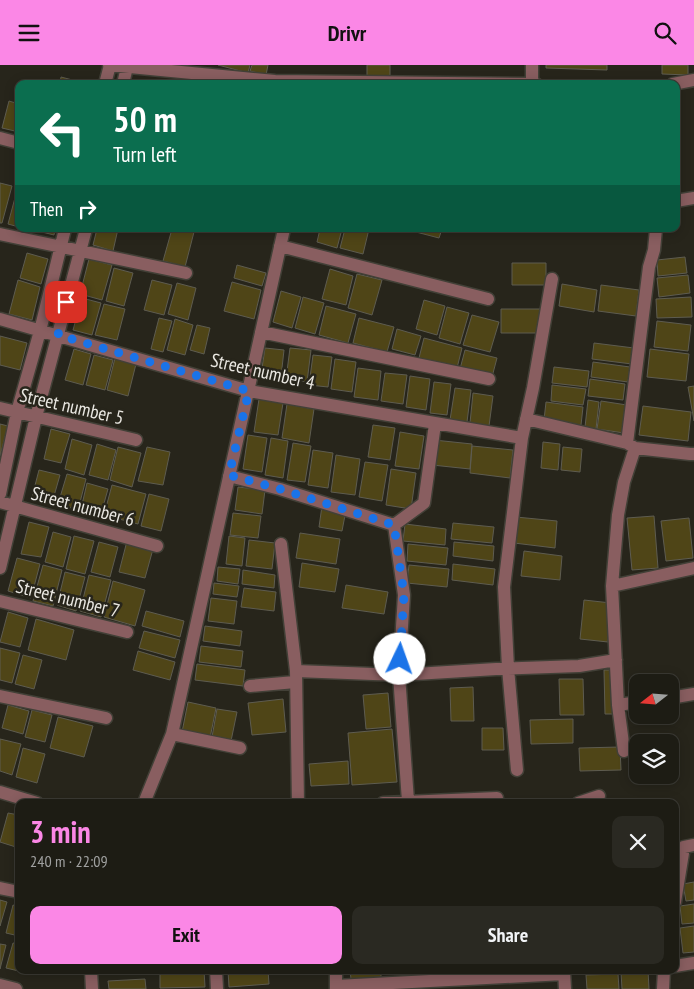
<!DOCTYPE html>
<meta charset="utf-8">
<style>
:root{--surface:#1d1c14;--page:#2a2922;--text:#f1f3f6;--muted:#a0a1a0;--line:#3b3a34;--accent:#fb87e6}
body{margin:0;font-family:"PT Sans Narrow",sans-serif;background:var(--page);color:var(--text);height:100vh;display:flex;flex-direction:column;font-size:19px;white-space:nowrap}
*{box-sizing:border-box;margin:0}
p{font-size:16px;color:var(--muted)}
.icon{flex:none;width:28px;height:28px;fill:none;stroke:currentColor;stroke-width:2;stroke-linecap:round;stroke-linejoin:round}
.map{position:relative;flex:1;overflow:hidden}
.details{position:absolute;left:15px;top:734px;width:664px;height:175px;display:flex;flex-direction:column;background:var(--surface);border-radius:10px;box-shadow:0 2px 12px #0003,0 0 0 1px var(--line)}
.details>*{flex:none}
.top-card{position:absolute;left:15px;top:15px;width:665px;height:152px;border-radius:10px;box-shadow:0 2px 12px #0003,0 0 0 1px var(--line);background:#0b6e4f;color:#fff;overflow:hidden}
.needle{width:32px;rotate:253deg}
.controls{position:absolute;left:629px;top:609px;display:grid;gap:10px}
.controls a{display:grid;place-items:center;width:50px;height:50px;border-radius:10px;background:var(--surface);box-shadow:0 2px 12px #0003,0 0 0 1px var(--line);font-size:25px}
.pin{position:absolute;display:grid;place-items:center;width:42px;height:42px;color:#fff;margin:-21px;border-radius:10px;box-shadow:0 2px 8px #0006}
.me{position:absolute;width:55px;margin:-28px;rotate:3deg;stroke-linejoin:round;filter:drop-shadow(0 0 4px #0008)}
.turn{display:flex;align-items:center;gap:18px;height:105px;padding:0 15px;font-size:22px}
.turn .icon{width:65px;height:65px;stroke-width:2.5}
.turn b{display:block;font-size:35px;line-height:42px}
.then{display:flex;align-items:center;height:48px;padding:0 15px;background:#0003;gap:10px;font-size:19px}
.round{display:grid;place-items:center;flex:none;width:52px;height:52px;border-radius:10px;background:var(--page)}
.headline{display:flex;align-items:center;justify-content:space-between;height:85px;padding:0 15px}
h1{font-size:30px;font-weight:800;line-height:38px;color:var(--accent)}
.primary-button{display:flex;gap:10px;margin-top:auto;padding:10px 15px}
.primary-button a{flex:1;height:58px;border-radius:10px;background:var(--accent);color:#111;font-size:20px;font-weight:800;line-height:58px;text-align:center}
.primary-button a+a{background:var(--page);color:var(--text)}
header{display:flex;justify-content:space-between;align-items:center;height:65px;padding:0 15px;background:var(--accent);color:#111;font-size:22px;font-weight:800}
.map>svg:first-child{display:block}
.building{fill:#4f4517;stroke:#5e5c50}
.lines{fill:none;stroke-linecap:round;stroke-linejoin:round}
.street-casing{stroke:#424037;stroke-width:15}
.street{stroke:#895e60;stroke-width:12}
.route{stroke:#1a73e8;stroke-width:9;stroke-dasharray:0 16.2}
.labels{text-anchor:middle;stroke-width:5;stroke-linejoin:round;paint-order:stroke}
.street-label{font-size:19px;fill:#e9e7e1;stroke:#27251b}
</style>
<header><svg class="icon" aria-label="menu" viewBox="0 0 24 24"><path d="M4 6h16M4 12h16M4 18h16"/></svg>Drivr<svg class="icon" aria-label="search" viewBox="0 0 24 24"><circle cx="10" cy="10" r="6"/><path d="M15 15l6 6"/></svg></header>
<div class="map">
<svg width="694" height="924" viewBox="0 0 694 924">
<rect width="100%" height="100%" fill="#27251b"/>
<path class="building" d="M218 0H250L248 8Z
M252 0H268L266 10 250 6Z
M367 0H390V12L367 13Z
M546 0H607V5L546 3Z
M662 0H688V10L662 9Z
M61 12 84 18V19H60Z
M9 36 19 39V67L2 63Z
M0 118 12 121 2 158H0Z
M16 129 19 130V162L8 159Z
M30 164H55L54 170Z
M97 164H118L113 186 93 180Z
M172 164H181L194 167 185 202 163 196Z
M320 164H342L337 183 317 177Z
M345 164H369L363 189 340 183Z
M417 164H442L439 173 416 167Z
M27 188 48 194 41 219 20 213Z
M685 192 687 208 658 211 657 195Z
M89 194 112 200 102 235 80 229Z
M512 198H546V220H512Z
M237 200 266 208 262 221 234 213Z
M114 203 133 208 124 241 106 236Z
M330 204 353 211 346 240 322 234Z
M357 209 382 215 372 250 348 243Z
M688 210 690 228 659 232 657 213Z
M18 215 40 222 32 255 9 249Z
M152 215 172 220 164 250 144 245Z
M232 217 261 225 254 254 224 246Z
M177 218 196 223 188 255 168 249Z
M562 219 597 225 594 247 559 241Z
M601 220 639 225 636 251 598 246Z
M281 226 301 232 292 263 273 257Z
M303 232 324 238 315 269 295 263Z
M691 232 692 252 657 253 656 234Z
M82 233 101 238 92 270 73 265Z
M424 235 445 241 437 270 416 264Z
M104 239 125 244 117 275 95 270Z
M326 241 356 249 348 278 319 270Z
M447 242 469 248 460 279 439 273Z
M501 244H542V268H501Z
M472 250 499 257 490 287 463 280Z
M159 253 172 256 163 287 151 284Z
M359 253 394 262 387 287 353 278Z
M175 254 193 260 185 290 167 285Z
M657 256 691 260 688 286 654 282Z
M197 260 210 263 204 289 190 285Z
M397 264 421 271 415 290 392 284Z
M0 271 27 278 20 305 0 300Z
M424 273 462 283 457 303 419 293Z
M594 278 634 283 632 299 592 294Z
M265 283 284 285 281 312 261 310Z
M290 283 311 285 307 317 286 314Z
M74 284 91 289 83 320 65 315Z
M650 284 689 289 686 316 647 312Z
M465 285 497 293 492 312 460 304Z
M94 290 113 295 105 325 86 320Z
M313 290 332 292 328 322 309 320Z
M115 293 136 299 128 331 107 325Z
M335 294 356 297 352 327 331 324Z
M593 297 630 302 628 317 591 312Z
M554 302 589 306 587 322 552 318Z
M358 303 381 306 378 335 354 332Z
M385 308 407 310 403 339 381 336Z
M410 311 430 314 426 345 406 342Z
M590 314 625 319 623 335 588 331Z
M434 317 451 319 447 350 430 348Z
M552 320 586 324 583 340 551 336Z
M694 321V356L688 322Z
M455 323 471 325 467 357 450 355Z
M473 328 493 331 489 361 470 358Z
M259 334 283 338 278 370 254 367Z
M588 335 599 337 596 364 585 362Z
M601 336 627 340 624 368 597 364Z
M546 337 583 342 581 360 544 355Z
M287 339 314 344 309 378 282 373Z
M643 341 691 347 688 376 639 370Z
M0 359 8 361 0 391Z
M373 360 395 363 390 395 368 392Z
M51 364 70 369 61 398 44 394Z
M400 367 424 371 419 404 395 401Z
M248 370 267 373 262 407 243 404Z
M271 373 288 376 283 413 265 410Z
M72 374 92 380 84 410 65 404Z
M434 375 472 379 470 404 432 400Z
M543 377 560 379 558 405 541 403Z
M293 378 311 381 305 417 287 415Z
M97 379 116 385 108 415 89 410Z
M472 381 513 385 510 413 470 408Z
M118 382 141 388 132 422 110 415Z
M147 382 170 387 163 420 138 416Z
M563 382 582 384 580 407 561 405Z
M313 385 333 388 328 423 308 420Z
M336 390 360 394 355 430 331 427Z
M365 397 388 400 382 436 359 432Z
M391 404 416 408 411 444 386 440Z
M39 405 60 410 52 438 32 432Z
M67 409 86 414 78 445 58 439Z
M87 418 108 424 101 449 81 444Z
M112 420 146 429 138 459 104 450Z
M238 422 265 425 262 449 235 445Z
M149 429 169 434 161 466 141 461Z
M322 441 346 445 342 466 319 462Z
M233 448 261 451 258 473 230 470Z
M654 451 658 503 632 505 627 453Z
M516 452 557 456 555 483 514 478Z
M689 453 693 493 666 496 661 456Z
M29 457 49 462 41 492 21 489Z
M453 458 494 462 492 478 451 474Z
M405 459 446 464 445 480 403 476Z
M53 467 71 472 63 502 45 497Z
M300 468 340 474 336 499 296 493Z
M74 471 94 476 85 509 66 504Z
M229 471 245 473 242 501 226 499Z
M249 475 275 478 272 504 246 501Z
M127 476 153 484 145 513 119 507Z
M99 477 118 482 110 512 91 507Z
M454 477 494 481 493 496 453 491Z
M408 479 448 483 446 500 407 496Z
M524 486 562 491 560 515 521 511Z
M17 493 40 499 31 533 8 526Z
M302 498 339 504 335 527 299 522Z
M453 499 495 504 493 520 452 515Z
M43 500 62 505 53 541 33 536Z
M409 500 449 504 447 522 407 518Z
M218 502 240 504 238 519 217 516Z
M243 505 275 510 274 523 242 519Z
M65 507 85 512 76 546 57 540Z
M89 510 111 515 101 552 80 546Z
M113 516 145 525 135 561 104 552Z
M214 518 239 521 237 532 213 529Z
M346 520 388 527 384 549 342 543Z
M244 523 276 527 274 546 241 542Z
M211 533 237 536 234 559 208 556Z
M584 535 611 538 608 577 580 574Z
M146 546 184 556 180 572 142 561Z
M8 547 28 553 20 582 0 577Z
M36 554 74 565 66 595 28 585Z
M205 561 242 566 240 581 203 576Z
M144 566 180 575 175 593 139 583Z
M201 581 243 586 241 602 199 597Z
M0 583 20 588 12 618 0 615Z
M138 586 175 597 170 615 133 605Z
M23 590 42 595 34 624 15 619Z
M197 599 245 605 243 621 195 615Z
M604 605H614L615 649H605Z
M559 614H583L584 650H560Z
M473 622 474 656H451L450 623Z
M388 628 391 662 366 664 363 630Z
M283 634 286 667 252 670 248 638Z
M188 637 216 643 210 673 182 667Z
M8 640 29 646 23 669 2 663Z
M217 644 237 647 231 676 212 672Z
M32 645 52 650 45 677 25 672Z
M58 652 93 661 84 692 50 683Z
M573 654V678L531 679 530 655Z
M482 663H503L504 685H482Z
M392 664 397 717 352 720 348 668Z
M0 674 21 679 12 710 0 706Z
M620 682 621 705 580 706 579 683Z
M23 683 45 689 37 718 16 712Z
M348 696 349 719 311 721 309 699Z
M8 748 19 750V783L0 777Z
M694 817V835L686 836 683 819Z
M0 835 7 837 0 861Z
M694 839V858L682 859 680 841Z
M13 840 19 842V871L6 868Z
M694 861V887L683 888 680 863Z
M13 878 19 879V905H24L23 907 6 903Z
M0 879 6 880 0 904Z
M105 905H149V906L105 908Z
M160 905H204L205 922 160 923Z
M228 905H268L269 919 229 922Z
M350 905H381V912L351 914Z
M409 905H439V907L409 909Z
M648 905 649 924H622L621 907Z
M618 909 619 924H587L586 910Z
M145 914 146 924H109L108 916Z"/>
<g class="lines">
<g class="street-casing">
<path id="street" d="M109 0 275 16 536 19
M105 19 110 0
M123 19 127 2
M532 19V0
M673 19 694 15
M0 73 19 78
M676 136 694 133
M0 169 186 208
M280 181 488 234
M0 254 249 326 522 373
M261 267 489 314
M0 343 136 375
M526 354 627 378 635 383 690 389H694
M627 378 649 202 654 185 656 164
M229 411 280 424 394 460
M0 429 17 347 40 266 65 164
M0 437 157 481
M281 479 296 606 298 738
M0 503 36 352 86 164
M612 521 694 503
M0 536 127 567
M296 606 399 610 496 604 579 601 616 595
M250 621 295 617
M0 631 106 653
M670 633 694 629
M618 640 638 637
M240 683 172 669 284 164
M624 686 618 640 612 521 618 450 624 417 635 383
M517 705 508 603 504 522 522 373 533 323 552 214
M0 727 37 738
M408 736 399 610 404 530 394 460 424 438 435 359
M144 738 172 669
M383 738 497 733
M578 738 599 731
M0 823 19 827
M675 837 684 782 694 780
M675 901 694 898
M91 905 92 924
M216 905 217 924
M336 905V924
M564 905 565 924
M0 920 16 924
M336 921 564 909
M663 924 664 905"/>
</g>
<use href="#street" class="street"/>
</g>
<g class="lines">
<path class="route" d="M66 237 58 270 249 326 229 410 280 424 394 460 404 530 400 594"/>
</g>
<g class="labels">
<g class="street-label">
<text transform="translate(263 306) rotate(13)" y="7">Street number 4</text>
<text transform="translate(72 341) rotate(13)" y="7">Street number 5</text>
<text transform="translate(83 441) rotate(15)" y="7">Street number 6</text>
<text transform="translate(68 533) rotate(14)" y="7">Street number 7</text>
</g>
</g>
</svg>
<div class="controls">
<a><svg class="needle" viewBox="-14 -14 28 28"><path d="M0-13l5 13h-10z" fill="#e53935"/><path d="M0 13l5-13h-10z" fill="#a0a1a0"/></svg></a>
<a><svg class="icon" aria-label="layers" viewBox="0 0 24 24"><path d="M12 4l9 5-9 5-9-5zM3 14l9 5 9-5"/></svg></a>
</div>
<div class="pin" style="left:66px;top:237px;background:#d93025"><svg class="icon" aria-label="arrive" viewBox="0 0 24 24"><path d="M6 21V4h12l-3 4 3 4H6"/></svg></div>
<svg class="me" style="left:400px;top:594px" viewBox="-20 -20 40 40"><circle r="19" fill="#fff"/><path d="M0-13L10 11 0 6-10 11z" fill="#1a73e8"/></svg>
<div class="top-card">
<div class="turn"><svg class="icon" aria-label="left" viewBox="0 0 24 24"><path d="M17 20v-9H6M10 6l-5 5 5 5"/></svg><div><b>50 m</b>Turn left</div></div>
<div class="then">Then<svg class="icon" aria-label="right" viewBox="0 0 24 24"><path d="M7 20v-9h11M14 6l5 5-5 5"/></svg></div>
</div>
<section class="details">
<div class="headline"><div><h1>3 min</h1><p>240 m · 22:09</p></div><a class="round"><svg class="icon" aria-label="close" viewBox="0 0 24 24"><path d="M6 6l12 12M18 6L6 18"/></svg></a></div>
<div class="primary-button"><a>Exit</a><a>Share</a></div>
</section>
</div>
